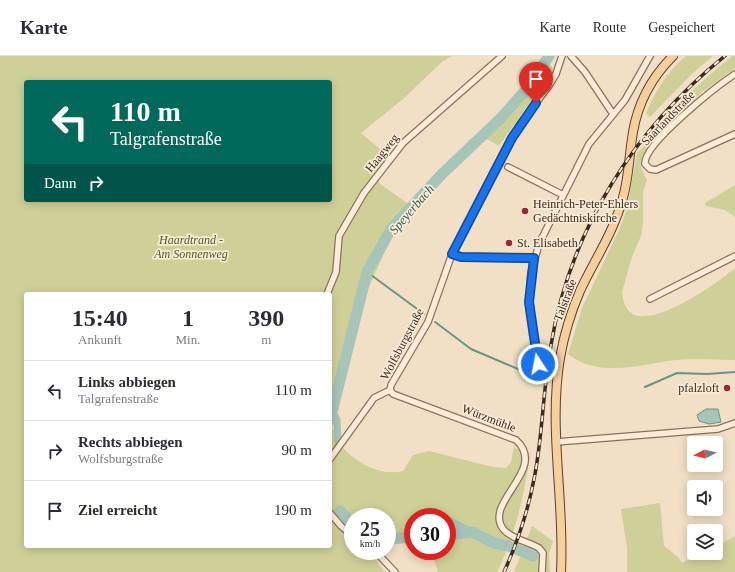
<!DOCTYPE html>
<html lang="de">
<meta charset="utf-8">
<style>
:root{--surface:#fff;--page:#f7f7f7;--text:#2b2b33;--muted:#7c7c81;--line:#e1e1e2}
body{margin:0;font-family:Georgia,serif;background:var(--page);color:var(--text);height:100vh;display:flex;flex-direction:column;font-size:15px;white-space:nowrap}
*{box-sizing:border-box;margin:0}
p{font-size:13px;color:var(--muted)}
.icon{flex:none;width:22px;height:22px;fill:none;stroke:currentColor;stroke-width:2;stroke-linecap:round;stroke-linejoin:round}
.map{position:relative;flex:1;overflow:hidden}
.drawer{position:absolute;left:24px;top:236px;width:308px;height:256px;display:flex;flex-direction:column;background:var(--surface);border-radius:4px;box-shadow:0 2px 10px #0003}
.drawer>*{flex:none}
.guide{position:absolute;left:24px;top:24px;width:308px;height:122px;border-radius:4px;box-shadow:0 2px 10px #0003;background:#00695c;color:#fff;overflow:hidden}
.needle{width:26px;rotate:263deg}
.fabs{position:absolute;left:687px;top:380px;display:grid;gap:8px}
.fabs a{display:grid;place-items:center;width:36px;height:36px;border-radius:4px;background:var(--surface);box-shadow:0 2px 10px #0003;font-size:20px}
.speed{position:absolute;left:344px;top:452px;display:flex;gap:8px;font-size:20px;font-weight:700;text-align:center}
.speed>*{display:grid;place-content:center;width:52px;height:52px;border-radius:50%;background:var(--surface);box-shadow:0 2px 10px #0003;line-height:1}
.speed small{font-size:10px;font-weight:400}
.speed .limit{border:6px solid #d22;background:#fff;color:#111}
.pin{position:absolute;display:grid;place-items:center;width:34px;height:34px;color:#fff;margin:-41px -17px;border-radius:50% 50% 50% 0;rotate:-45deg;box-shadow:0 0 4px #0007}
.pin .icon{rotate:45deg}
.me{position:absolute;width:44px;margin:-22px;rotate:349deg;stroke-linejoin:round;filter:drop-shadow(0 0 3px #0008)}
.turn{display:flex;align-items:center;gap:14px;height:84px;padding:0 20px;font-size:18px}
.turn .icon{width:52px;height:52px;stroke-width:2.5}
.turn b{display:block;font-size:28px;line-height:34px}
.then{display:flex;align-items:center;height:38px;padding:0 20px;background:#0003;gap:8px;font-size:15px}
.eta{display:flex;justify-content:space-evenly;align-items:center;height:68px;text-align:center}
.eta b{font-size:24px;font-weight:700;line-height:28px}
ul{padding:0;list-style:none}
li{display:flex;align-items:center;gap:12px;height:60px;padding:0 20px;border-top:1px solid var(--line)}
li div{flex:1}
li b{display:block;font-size:15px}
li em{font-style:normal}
header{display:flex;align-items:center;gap:24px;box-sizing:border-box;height:56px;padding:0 20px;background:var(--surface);border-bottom:1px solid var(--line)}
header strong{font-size:19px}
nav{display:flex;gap:22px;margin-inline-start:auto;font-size:14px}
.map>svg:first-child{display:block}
.green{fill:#cfd098;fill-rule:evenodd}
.water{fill:#a7c4b8;stroke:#6d9385}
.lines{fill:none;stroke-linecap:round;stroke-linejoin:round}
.stream{stroke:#6d9385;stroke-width:2}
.canal{stroke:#a7c4b8;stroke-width:7}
.river{stroke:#a7c4b8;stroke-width:11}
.minor-casing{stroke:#8d705a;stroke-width:8}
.primary-casing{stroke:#5b3e2e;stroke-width:10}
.minor{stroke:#fbedda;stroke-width:5.5}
.primary{stroke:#f5cf9c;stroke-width:8}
.rail-casing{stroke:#3c2a1f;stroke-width:3.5}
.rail{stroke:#f7ead6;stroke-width:2;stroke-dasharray:6;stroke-linecap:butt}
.route-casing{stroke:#114b97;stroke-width:10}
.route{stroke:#1a73e8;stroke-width:7}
.poi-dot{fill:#9f2735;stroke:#f7ead6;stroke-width:1.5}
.labels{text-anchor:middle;stroke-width:3.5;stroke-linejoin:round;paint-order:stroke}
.street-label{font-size:12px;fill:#3c2a1f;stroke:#f7ead6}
.poi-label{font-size:12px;fill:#3c2a1f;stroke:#f7ead6;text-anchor:start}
.park-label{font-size:12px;font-style:italic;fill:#525a24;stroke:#f7ead6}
.water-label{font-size:13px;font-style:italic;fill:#2d5d55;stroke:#f7ead6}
</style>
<header>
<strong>Karte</strong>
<nav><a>Karte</a><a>Route</a><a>Gespeichert</a></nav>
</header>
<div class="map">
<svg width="735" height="516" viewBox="0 0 735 516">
<rect width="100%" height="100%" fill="#f1dfc6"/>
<path class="green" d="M0 0H452L443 5 403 43 361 77 388 100 374 117 380 128 407 147 369 231 330 361V238H26V490H330V364C334 375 338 387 347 396 361 410 384 420 403 415L413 399 429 395 493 411 506 412 511 406 514 391 530 400C524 440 515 480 497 516H438L434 503 426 495H447V461H413V486L387 489V461H353V495H369L385 516H0ZM26 26H330V144H26Z
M686 0H713L692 18 650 61 646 57C657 33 666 17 686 0Z
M732 0H735V12L702 36 659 80 654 75C677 47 704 23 732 0Z
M547 7 553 12 551 16 499 90 485 82 531 32Z
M652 86C640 103 636 105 647 124L643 136V168L641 180 632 201 622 236C623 242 624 249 628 254 647 278 719 226 735 212V304C716 304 695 302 676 304 641 308 599 323 568 298L582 252 620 172 627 153 637 97 646 88Z
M735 129V161L725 154 706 150 705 147Z
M660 447 664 490 678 501 682 507 703 497H716V491L735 480V516H627V492L621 453Z
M532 470 553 485 549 497 550 516H514Z"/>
<path class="water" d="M706 353H718L721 366 709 368 699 365 697 359Z"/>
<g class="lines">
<path class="stream" d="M367 216 424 258
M435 266 471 293 539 322
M645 331 677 317 707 318 735 316"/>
<path class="canal" d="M332 355 337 364 338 386
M442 460 443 461
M447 463 472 476"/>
<path class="river" d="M330 364 367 216 391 173 441 119 501 62 529 30 549 0
M340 455 353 469
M447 479 472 476 494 487 509 490 533 500
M387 483 413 481"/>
<g class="minor-casing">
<path id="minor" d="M571 0 585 16 613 58
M735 18C717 30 643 88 645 108L650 113 656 114 735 78
M508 111 563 139
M452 198 461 201 534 203
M327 238 336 216 339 180 364 137 403 87 502 0
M650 243 735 200
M538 307 529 246 531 217 539 188 589 88 625 44 650 0
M390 334 391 329 428 266 452 198 506 93 519 70 550 28 556 18 562 0
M390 334 393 338 516 384C549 414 481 447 504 474 512 483 529 486 539 492L543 497 542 516
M556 386 718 373 735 367
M330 403 374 342 390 334
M330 457 341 470 353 480
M375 495 395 516"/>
</g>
<g class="primary-casing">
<path id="primary" d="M561 516C565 445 548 373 560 302 564 279 571 256 580 235 594 205 613 177 622 145 629 123 629 99 633 76 638 47 652 21 673 0"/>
</g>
<use href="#minor" class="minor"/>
<use href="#primary" class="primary"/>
<g class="rail-casing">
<path id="rail" d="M504 516C518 485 529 452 535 418 543 375 543 332 551 289 570 174 635 72 725 0"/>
</g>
<use href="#rail" class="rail"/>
</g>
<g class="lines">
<g class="route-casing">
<path id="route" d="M536 47 512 82 452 198 461 201 534 202 529 246 538 308"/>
</g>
<use href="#route" class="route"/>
</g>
<g class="poi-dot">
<circle cx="525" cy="155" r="4"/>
<circle cx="509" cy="187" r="4"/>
<circle cx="727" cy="332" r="4"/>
</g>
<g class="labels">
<g class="street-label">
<text transform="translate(668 62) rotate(-46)" y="4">Saarlandstraße</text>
<text transform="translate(382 97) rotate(-51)" y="4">Haagweg</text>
<text transform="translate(565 244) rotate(-69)" y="4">Talstraße</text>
<text transform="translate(402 288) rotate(-62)" y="4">Wolfsburgstraße</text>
<text transform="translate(489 362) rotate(21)" y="4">Würzmühle</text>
</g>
<g class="poi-label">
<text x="533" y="152">Heinrich-Peter-Ehlers<tspan x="533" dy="14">Gedächtniskirche</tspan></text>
<text x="517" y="191">St. Elisabeth</text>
<text x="719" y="336" text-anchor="end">pfalzloft</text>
</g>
<g class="park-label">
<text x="191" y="188">Haardtrand -<tspan x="191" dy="14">Am Sonnenweg</tspan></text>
</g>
<g class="water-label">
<text transform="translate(411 153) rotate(-49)" y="5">Speyerbach</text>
</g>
</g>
</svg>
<div class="fabs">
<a><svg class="needle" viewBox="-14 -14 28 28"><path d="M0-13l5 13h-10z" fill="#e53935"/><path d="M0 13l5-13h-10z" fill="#7c7c81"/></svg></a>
<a><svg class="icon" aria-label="sound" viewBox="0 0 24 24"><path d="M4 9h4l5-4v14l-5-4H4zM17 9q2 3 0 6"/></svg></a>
<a><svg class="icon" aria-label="layers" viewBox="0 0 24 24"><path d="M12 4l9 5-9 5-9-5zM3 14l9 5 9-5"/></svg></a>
</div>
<div class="speed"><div>25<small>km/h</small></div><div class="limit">30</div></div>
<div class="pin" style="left:536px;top:47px;background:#d93025"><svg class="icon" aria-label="arrive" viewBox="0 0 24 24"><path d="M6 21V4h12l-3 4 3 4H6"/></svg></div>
<svg class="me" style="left:538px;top:308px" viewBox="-20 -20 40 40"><circle r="17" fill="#1a73e8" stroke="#fff" stroke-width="3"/><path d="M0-11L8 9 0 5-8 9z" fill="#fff"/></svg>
<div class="guide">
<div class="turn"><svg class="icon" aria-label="left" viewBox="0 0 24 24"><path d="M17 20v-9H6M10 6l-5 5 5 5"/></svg><div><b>110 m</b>Talgrafenstraße</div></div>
<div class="then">Dann<svg class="icon" aria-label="right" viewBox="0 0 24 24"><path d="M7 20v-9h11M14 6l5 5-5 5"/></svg></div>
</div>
<section class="drawer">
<div class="eta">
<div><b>15:40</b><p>Ankunft</p></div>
<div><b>1</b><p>Min.</p></div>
<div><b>390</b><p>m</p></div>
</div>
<ul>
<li><svg class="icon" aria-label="left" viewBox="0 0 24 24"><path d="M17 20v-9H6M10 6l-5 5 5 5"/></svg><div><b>Links abbiegen</b><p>Talgrafenstraße</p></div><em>110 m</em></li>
<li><svg class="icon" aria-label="right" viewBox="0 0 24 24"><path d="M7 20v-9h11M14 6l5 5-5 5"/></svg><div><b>Rechts abbiegen</b><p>Wolfsburgstraße</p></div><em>90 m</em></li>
<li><svg class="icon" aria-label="arrive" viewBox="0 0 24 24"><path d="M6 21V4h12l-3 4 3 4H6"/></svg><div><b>Ziel erreicht</b></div><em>190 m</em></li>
</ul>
</section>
</div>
